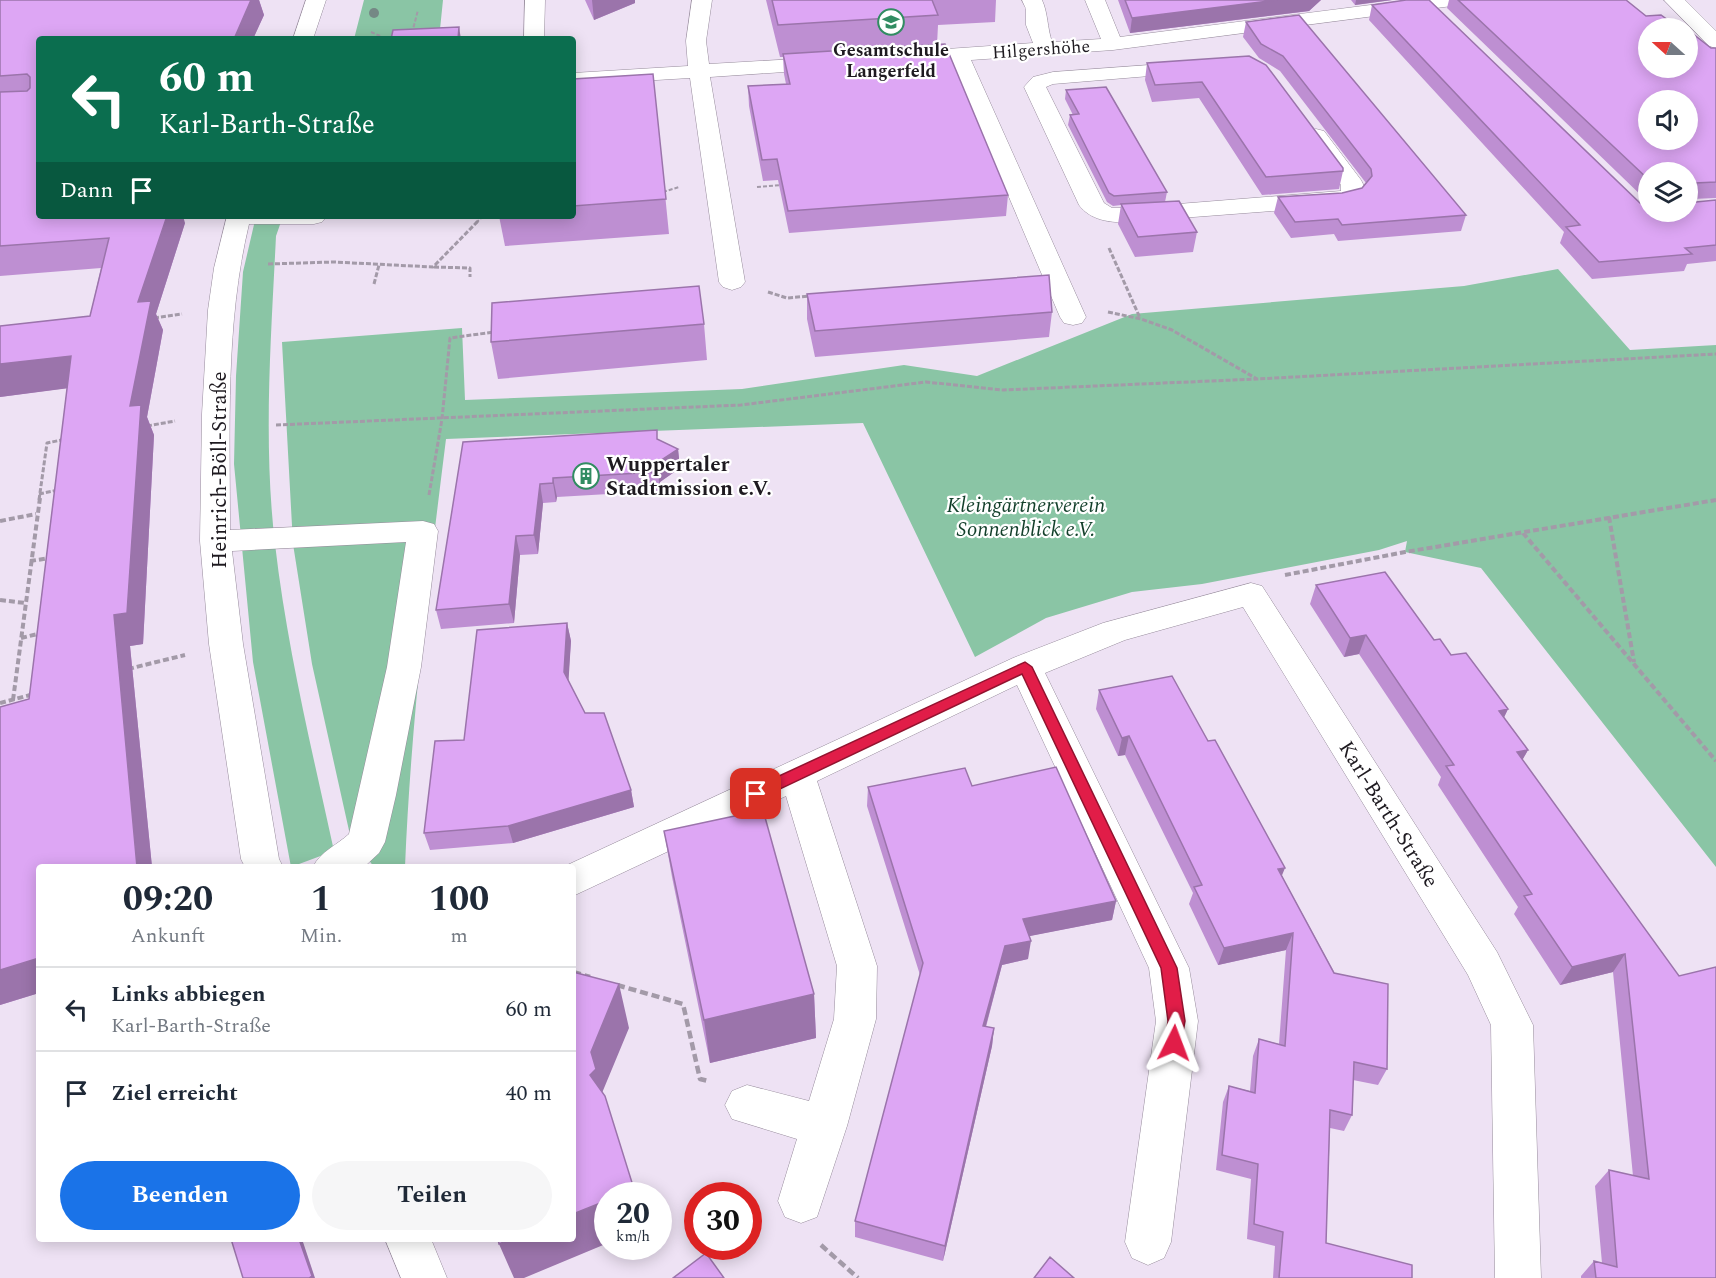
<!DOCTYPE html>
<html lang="de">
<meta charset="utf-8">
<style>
:root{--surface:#fff;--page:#f6f6f7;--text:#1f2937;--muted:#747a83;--line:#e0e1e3;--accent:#1a73e8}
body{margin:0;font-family:Spectral,serif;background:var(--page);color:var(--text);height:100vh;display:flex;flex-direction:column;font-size:22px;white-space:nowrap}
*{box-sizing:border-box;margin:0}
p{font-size:20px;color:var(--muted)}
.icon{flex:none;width:33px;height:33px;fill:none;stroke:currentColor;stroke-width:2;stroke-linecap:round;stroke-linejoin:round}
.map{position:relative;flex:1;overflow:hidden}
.drawer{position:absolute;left:36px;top:864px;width:540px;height:378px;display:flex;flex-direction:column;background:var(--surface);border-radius:6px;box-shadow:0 3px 15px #0003}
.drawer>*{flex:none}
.banner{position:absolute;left:36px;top:36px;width:540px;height:183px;border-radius:6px;box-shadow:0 3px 15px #0003;background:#0b6e4f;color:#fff;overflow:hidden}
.needle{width:39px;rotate:291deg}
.controls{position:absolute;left:1638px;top:18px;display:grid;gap:12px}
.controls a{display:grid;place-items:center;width:60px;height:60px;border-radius:50%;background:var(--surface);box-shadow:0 3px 15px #0003;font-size:30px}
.speed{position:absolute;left:594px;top:1182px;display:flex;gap:12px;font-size:30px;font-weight:700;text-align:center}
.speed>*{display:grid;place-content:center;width:78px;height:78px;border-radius:50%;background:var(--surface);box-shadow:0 3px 15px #0003;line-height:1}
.speed small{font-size:15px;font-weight:400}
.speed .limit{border:9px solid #d22;background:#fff;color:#111}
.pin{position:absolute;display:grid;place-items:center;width:51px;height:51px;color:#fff;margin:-26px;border-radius:12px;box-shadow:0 3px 9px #0006}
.me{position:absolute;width:66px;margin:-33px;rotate:3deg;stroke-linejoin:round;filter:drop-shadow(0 0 4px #0008)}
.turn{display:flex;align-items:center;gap:21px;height:126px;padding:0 24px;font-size:27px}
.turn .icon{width:78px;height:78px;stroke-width:2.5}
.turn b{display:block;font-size:42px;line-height:51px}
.then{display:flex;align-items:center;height:57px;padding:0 24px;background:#0003;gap:12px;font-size:22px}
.eta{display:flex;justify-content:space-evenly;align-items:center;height:102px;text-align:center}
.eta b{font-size:36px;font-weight:700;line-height:42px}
.action{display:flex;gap:12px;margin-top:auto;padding:12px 24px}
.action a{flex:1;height:69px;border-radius:36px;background:var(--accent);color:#fff;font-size:24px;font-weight:700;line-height:69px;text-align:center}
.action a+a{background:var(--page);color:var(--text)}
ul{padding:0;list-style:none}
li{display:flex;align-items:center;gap:18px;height:84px;padding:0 24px;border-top:2px solid var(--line)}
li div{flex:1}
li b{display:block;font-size:22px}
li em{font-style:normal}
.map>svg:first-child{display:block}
.green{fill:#8ac5a5}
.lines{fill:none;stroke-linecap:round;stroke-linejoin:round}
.minor-casing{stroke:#978c9c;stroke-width:1}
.path-far3{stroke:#a39aa8;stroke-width:2;stroke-dasharray:4 2;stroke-linecap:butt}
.path-far2{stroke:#a39aa8;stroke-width:3;stroke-dasharray:5 2;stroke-linecap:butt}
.path-far1{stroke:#a39aa8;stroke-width:4;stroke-dasharray:6 3;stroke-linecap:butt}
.path{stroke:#a39aa8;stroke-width:4.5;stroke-dasharray:8 4;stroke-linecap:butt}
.minor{fill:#fff;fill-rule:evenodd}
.tree{fill:#758885}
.wall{fill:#be8fd2}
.shaded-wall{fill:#9b74ab}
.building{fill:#dda6f4;stroke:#9b74ab;stroke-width:1.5;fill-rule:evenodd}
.route{fill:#e11d48;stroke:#92132f;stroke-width:1.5}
.labels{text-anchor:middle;stroke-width:4.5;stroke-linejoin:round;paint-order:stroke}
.far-street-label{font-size:18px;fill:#1e1a20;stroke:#fff}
.far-poi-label{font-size:18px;font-weight:bold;fill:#1e1a20;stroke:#fff}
.poi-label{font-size:21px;font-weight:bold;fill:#1e1a20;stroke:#fff;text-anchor:start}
.street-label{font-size:21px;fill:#1e1a20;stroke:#fff}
.park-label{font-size:21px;font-style:italic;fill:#123f2a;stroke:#fff}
</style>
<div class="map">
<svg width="1716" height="1278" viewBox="0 0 1716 1278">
<rect width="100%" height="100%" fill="#eee2f4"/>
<path class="green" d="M364 0H443L439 39H354Z
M256 216H283L276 236C271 339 263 442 275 544 287 648 312 750 334 851L291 867 253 662 234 464 236 376 243 272Z
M1558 269 1630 350 1716 345V867L1481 568 1405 552 1407 541 1379 550 1202 584 1132 592 1046 618 975 657 863 423 446 439C428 583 411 722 405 867H374L350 835 312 664 293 544 282 342 462 328 465 400 742 389 904 365 977 376 1132 314 1464 286Z"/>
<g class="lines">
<g class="minor-casing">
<path id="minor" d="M306 0H326L313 39H293Z
M525 0H545L544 39H524Z
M692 0H712L706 41 709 64 829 57 836 59 839 63 836 67 829 69 710 77 745 282 741 287 732 290 723 287 719 282 690 78 573 85V73L688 66 686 41Z
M1022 0H1042C1048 13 1047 27 1052 42L1101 39 1085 0H1105L1120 37 1410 0H1462L1459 4 1452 6 1113 50 971 60 1086 317 1082 323 1073 325 1064 323 1060 317 951 61 904 64 897 62 894 58 897 54 904 52 1033 43 1026 25V9Z
M1664 0H1685L1716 31V48L1709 46Z
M1191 62 1198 64 1201 68 1198 72 1053 84 1046 87 1104 203 1112 208H1128L1341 191V185L1305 136 1308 131 1316 129 1324 131 1361 180 1366 190C1358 201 1351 203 1338 206L1128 222C1110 223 1090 220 1079 205L1024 87 1033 77 1053 72Z
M227 216 326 217 322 222 314 224H249C225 324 230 428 230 530L423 521 434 524 438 531 421 667 396 795 385 842 379 853 364 867H313C320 852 337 845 349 834L387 667 406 542 232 551 243 644 279 859 283 867H245L241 859 209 644 200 541 202 414 208 310 214 268Z
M1251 583 1262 586 1497 952 1533 1025 1541 1278H1495L1491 1025 1468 975 1243 607 1125 640 1045 673 1189 968 1198 1021 1171 1242 1164 1258 1148 1265 1132 1258 1125 1242 1156 1021 1149 968 1017 685 817 781 877 966 876 1019 847 1126 817 1217 801 1223 785 1217 778 1201 797 1139 732 1119 725 1105 732 1091 747 1085 809 1101 834 1019 837 966 786 796 573 896V867H563L1013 658 1103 623Z
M385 1239H431L447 1278H401Z"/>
</g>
<path class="path-far3" d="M371 32 387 39
M412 33 418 10
M757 187 782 185
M663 192 679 187
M476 223 483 216"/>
<path class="path-far2" d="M1109 248 1140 318
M268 264 334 262 433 267 478 221
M434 267 470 268V277
M374 284 379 265
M768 292 787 298 810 296
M1108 312 1141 319 1172 330 1257 379 1716 354
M154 318 182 314
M276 425 741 405 926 382 1003 390 1257 379
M147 426 175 421
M39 494 58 490
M429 495 442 419 450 338 494 332
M39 500 47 443 66 439"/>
<path class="path-far1" d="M1609 517 1634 662
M0 521 36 514
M1523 533 1716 761
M30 561 50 558
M1285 575 1405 552 1716 500
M0 600 25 603
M21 638 42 633
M128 669 185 655
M13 700 40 498
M0 703 34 694"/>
<path class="path" d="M573 972 590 977
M617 985 683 1004 700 1079 708 1081
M821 1245 858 1278"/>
<use href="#minor" class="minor"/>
</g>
<circle class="tree" cx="374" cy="13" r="5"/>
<path class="wall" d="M0 0H259L264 15 253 39H39V216L185 223 156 314 163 330 147 417 154 435 143 644 130 646 152 867H39V993L0 1005 29 699 67 388 0 397V326L90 316 101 268 0 276Z
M585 0H635V3L594 20Z
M766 0H996L995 22 938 25 937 45 1008 195 1006 216 789 233 778 180 763 181 749 106 748 86 786 84 784 74 783 57H780Z
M1118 0H1321L1309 11 1130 33Z
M1351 0H1392L1355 5Z
M1449 0H1626L1646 16 1668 20 1711 48H1716V198L1692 199 1696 202 1716 200V261L1687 264 1684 271 1592 279 1560 243 1564 232 1369 20 1372 5 1640 203 1688 212V172H1648V202L1447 8Z
M1246 22 1466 215 1461 231 1338 241 1334 234 1291 238 1274 213 1278 197 1342 193 1362 188 1366 183 1280 71 1259 58 1243 37Z
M1249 56 1343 171 1339 189 1262 195 1199 98 1152 102 1145 80 1147 63Z
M653 74 669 234 505 246 499 216H573V79Z
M1066 90 1167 192 1165 202 1197 232 1193 252 1135 257 1118 224 1121 205 1113 206 1107 202 1068 125 1070 115H1073L1065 99Z
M807 294 1052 312 1049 337 815 357 807 319Z
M704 324 707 360 498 379 491 342Z
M659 440 678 449 680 468 660 482V491L557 497 556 502 543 503 538 554 520 555 514 623 441 629 436 610 463 442Z
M1316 585 1434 640 1451 655 1508 709 1504 717 1528 750 1522 760 1679 976 1716 1278H1581V1276L1594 1261 1602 1263 1595 1186 1609 1170 1633 1176 1613 972 1560 985 1514 914 1518 907 1438 785 1441 777 1359 654 1344 657 1310 604Z
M567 623 571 641 568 680 585 713 631 790 634 807 513 843 430 850 424 833 464 740Z
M1099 690 1282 876 1387 1069 1378 1085 1353 1080 1352 1115 1344 1131 1330 1128 1326 1243 1412 1278H1273L1275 1246 1247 1239 1251 1179 1216 1170 1223 1102 1229 1086 1250 1091 1253 1056 1259 1039 1279 1044 1286 950 1218 965 1189 904 1193 893 1125 755 1118 756 1096 709Z
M972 786 1116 901 1112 920 1029 936 1028 959 1002 965 986 1027 994 1028 992 1046 943 1261 855 1237V1221L920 975 867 806 868 787Z
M664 831 814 994 816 1038 710 1063 672 877Z"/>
<path class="shaded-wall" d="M247 0H259L264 15 253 39H234Z
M592 0H635V3L594 20Z
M1277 0H1321L1309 11 1130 33 1132 18Z
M1356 0H1392L1355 5Z
M459 27 461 39H458Z
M1693 193 1688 206V194Z
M167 216H183L185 223 156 314 163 330 147 417 154 435 143 644 130 646 152 867H137L114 615 138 302Z
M71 356 85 386 0 397V364Z
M678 449 680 468 660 482V491L657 463Z
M553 478 557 497 556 502 553 483Z
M540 484 543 503 538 554 534 535Z
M516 536 520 555 514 623 509 604Z
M567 623 571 641 568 689 564 672Z
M1366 635 1359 654 1344 657 1350 638Z
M1508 709 1499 728V711Z
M1129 736 1125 755 1118 756 1122 738Z
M1528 750 1518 768 1517 752Z
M631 790 634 807 513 843 508 826Z
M1285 868 1278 885V869Z
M1116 901 1112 920 1020 938 1023 919Z
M1293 933 1286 950 1218 965 1224 948Z
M1031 941 1028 959 1002 965 981 1044 983 1026 1005 946Z
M1625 954 1613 972 1560 985 1572 967Z
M39 958V993L0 1005V970Z
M619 984 629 1028 602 1093 590 1075 591 1052Z
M814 994 816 1038 710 1063 704 1020Z
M994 1028 992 1046 943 1261 945 1246Z
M634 1189 636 1196H618Z
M608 1200V1243L524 1278H514L499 1244 511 1239H573V1214Z
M299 1239H302L315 1278H309Z"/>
<path class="building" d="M0 0H251L234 39H39V216H167L138 302 151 301 130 406 141 405 127 613 114 615 137 867H39V958L0 970V707L29 699 71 356 0 364V326L90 316 109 238 0 246V92L27 91 30 88V77L27 74 0 76Z
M772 0H932L938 15 778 25Z
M1125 0H1277L1132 18Z
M1406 0H1429L1640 203 1648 205V212H1688V197L1696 202 1716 200V245L1685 248 1692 254 1599 262 1566 227 1580 225 1372 5Z
M1458 0H1626L1646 16 1661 15 1668 20H1675L1686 28H1648V68H1688V30L1711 48H1716V182L1695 183 1693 193 1688 194V172H1648V179ZM1648 100H1688V140H1648Z
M1299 15 1466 215 1342 225 1338 219 1295 222 1278 197 1342 193 1362 188 1372 176 1371 169 1283 56 1261 44 1246 22Z
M459 27 458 39H391L393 30Z
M945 44 1008 195 788 211 777 159 762 160 748 86 790 84 783 54Z
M1249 56 1266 65 1343 168V171L1266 177 1202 82 1155 85 1147 63Z
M653 74 666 199 573 206V79Z
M1106 87 1167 192 1114 196 1109 193 1070 115 1079 114 1066 90Z
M1179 201 1197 232 1138 237 1121 204Z
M1049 275 1052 312 815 331 807 294Z
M699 286 704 324 491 342 492 303Z
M657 430V439L678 449 657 463V472L553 478V483L540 484 534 535 516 536 509 604 436 610 463 442Z
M1385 572 1434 640 1440 639 1451 655 1466 653 1508 709 1499 711 1528 750 1517 752 1679 976 1716 967V1278H1596L1594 1261 1617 1267 1609 1170 1649 1179 1625 954 1572 967 1524 896 1532 894 1446 766 1454 765 1366 635 1350 638 1316 585Z
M567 623 564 672 585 713H604L631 790 508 826 424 833 435 741 464 740 477 630Z
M1172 676 1208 741 1215 740 1285 868 1278 869 1334 973 1388 984 1387 1069 1354 1062 1352 1115 1330 1110 1326 1243 1412 1265V1278H1279L1283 1232 1254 1224 1258 1164 1222 1155 1229 1086 1255 1093 1259 1039 1285 1046 1293 933 1224 948 1194 887 1202 885 1129 736 1122 738 1099 690Z
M1056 767 1116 901 1023 919 1031 941 1005 946 983 1026 994 1028 945 1246 855 1221 923 963 868 787 965 768 972 786Z
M763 810 814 994 704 1020 664 831Z
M573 972 619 984 591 1052 596 1069 590 1075 605 1096 634 1189 618 1196H608V1200L573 1214Z
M231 1239H299L312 1276 309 1278H243Z
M498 1239H511L499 1244Z
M706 1253 724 1278H673Z
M1050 1257 1074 1278H1034Z"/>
<path class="route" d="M1025 662 1032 667 1177 968 1185 1021 1180 1049 1174 1051 1168 1049 1165 1043 1168 1021 1161 968 1022 674 761 798H751L748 794 751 789Z"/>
<defs>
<g id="school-ring" transform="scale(1.35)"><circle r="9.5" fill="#fff" stroke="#318c62" stroke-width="1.5"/><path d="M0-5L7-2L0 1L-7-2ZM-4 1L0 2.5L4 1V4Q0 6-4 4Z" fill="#318c62"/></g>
<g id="building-ring" transform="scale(1.35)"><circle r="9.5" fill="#fff" stroke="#318c62" stroke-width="1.5"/><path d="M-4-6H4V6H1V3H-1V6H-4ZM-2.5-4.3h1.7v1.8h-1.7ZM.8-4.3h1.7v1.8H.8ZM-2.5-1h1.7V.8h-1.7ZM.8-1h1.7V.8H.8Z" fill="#318c62"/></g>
</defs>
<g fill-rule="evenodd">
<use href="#school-ring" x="891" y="22"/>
<use href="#building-ring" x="586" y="476"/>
</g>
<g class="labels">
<g class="far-street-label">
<text transform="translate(1041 49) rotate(-4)" y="6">Hilgershöhe</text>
</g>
<g class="far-poi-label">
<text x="891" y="56">Gesamtschule<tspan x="891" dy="21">Langerfeld</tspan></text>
</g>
<g class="poi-label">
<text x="606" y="471">Wuppertaler<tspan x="606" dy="24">Stadtmission e.V.</tspan></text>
</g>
<g class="street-label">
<text transform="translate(219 470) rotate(-90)" y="7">Heinrich-Böll-Straße</text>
<text transform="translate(1389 814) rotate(58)" y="7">Karl-Barth-Straße</text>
</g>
<g class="park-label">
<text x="1026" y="512">Kleingärtnerverein<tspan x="1026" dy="24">Sonnenblick e.V.</tspan></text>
</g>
</g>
</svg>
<div class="controls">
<a><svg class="needle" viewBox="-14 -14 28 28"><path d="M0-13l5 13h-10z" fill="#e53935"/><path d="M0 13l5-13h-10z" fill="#747a83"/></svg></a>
<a><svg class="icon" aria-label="sound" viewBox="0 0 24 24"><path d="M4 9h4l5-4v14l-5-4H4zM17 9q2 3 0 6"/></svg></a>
<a><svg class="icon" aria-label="layers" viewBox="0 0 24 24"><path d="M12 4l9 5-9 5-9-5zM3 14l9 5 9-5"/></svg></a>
</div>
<div class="speed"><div>20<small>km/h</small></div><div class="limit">30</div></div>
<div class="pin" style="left:756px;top:794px;background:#d93025"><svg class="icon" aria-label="arrive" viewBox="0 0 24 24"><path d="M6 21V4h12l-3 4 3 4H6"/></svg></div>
<svg class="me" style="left:1174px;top:1043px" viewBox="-20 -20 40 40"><path d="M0-17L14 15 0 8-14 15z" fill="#e11d48" stroke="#fff" stroke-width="4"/></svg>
<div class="banner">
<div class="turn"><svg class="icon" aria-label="left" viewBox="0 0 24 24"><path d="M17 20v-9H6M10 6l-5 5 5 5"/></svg><div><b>60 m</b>Karl-Barth-Straße</div></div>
<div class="then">Dann<svg class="icon" aria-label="arrive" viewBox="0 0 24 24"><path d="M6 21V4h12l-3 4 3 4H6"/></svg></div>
</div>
<section class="drawer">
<div class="eta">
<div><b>09:20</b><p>Ankunft</p></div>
<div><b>1</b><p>Min.</p></div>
<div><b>100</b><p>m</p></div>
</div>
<ul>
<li><svg class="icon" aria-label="left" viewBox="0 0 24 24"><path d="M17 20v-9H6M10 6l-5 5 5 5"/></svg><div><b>Links abbiegen</b><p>Karl-Barth-Straße</p></div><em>60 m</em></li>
<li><svg class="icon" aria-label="arrive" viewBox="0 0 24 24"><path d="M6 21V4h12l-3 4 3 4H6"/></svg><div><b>Ziel erreicht</b></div><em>40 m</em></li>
</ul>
<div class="action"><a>Beenden</a><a>Teilen</a></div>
</section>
</div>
